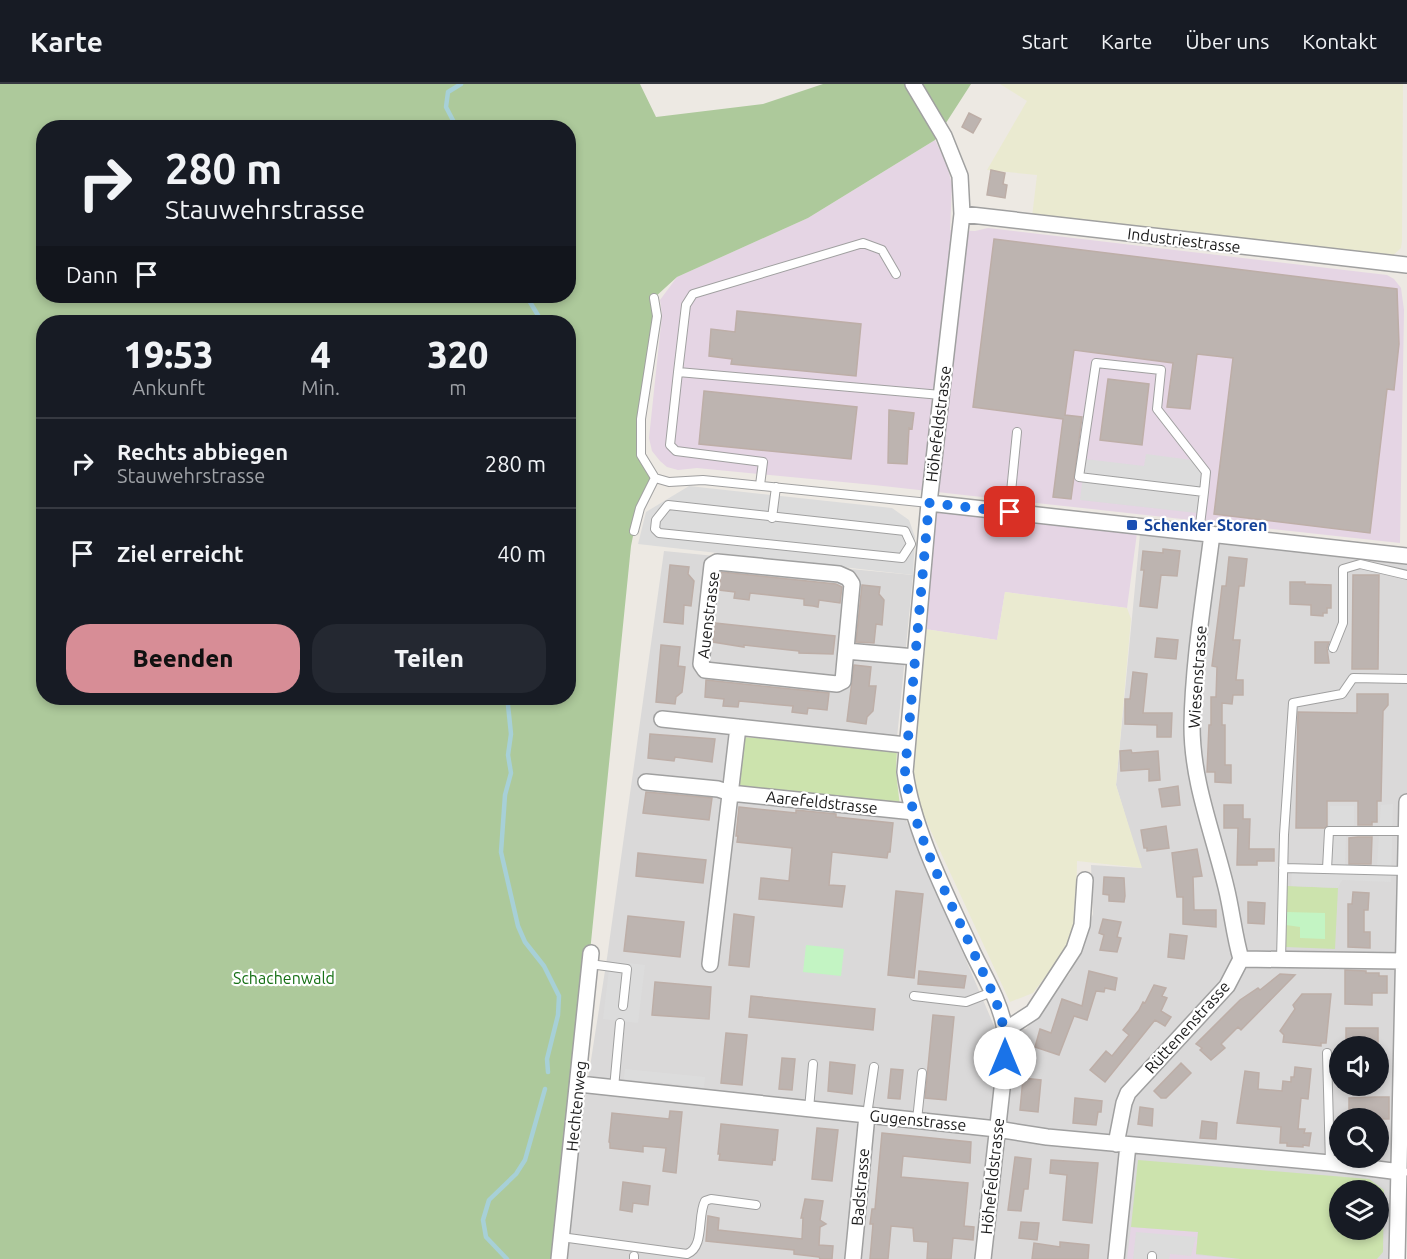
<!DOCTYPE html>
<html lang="de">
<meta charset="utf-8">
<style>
:root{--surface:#171b24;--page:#242831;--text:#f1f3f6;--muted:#9ea1a6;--line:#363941;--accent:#d78d96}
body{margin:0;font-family:Ubuntu,sans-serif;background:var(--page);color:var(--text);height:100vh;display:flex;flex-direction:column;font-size:22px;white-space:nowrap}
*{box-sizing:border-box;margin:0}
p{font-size:20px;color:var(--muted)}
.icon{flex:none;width:33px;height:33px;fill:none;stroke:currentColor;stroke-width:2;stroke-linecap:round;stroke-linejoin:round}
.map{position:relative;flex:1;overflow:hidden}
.side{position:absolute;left:36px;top:231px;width:540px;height:390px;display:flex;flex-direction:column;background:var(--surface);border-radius:24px;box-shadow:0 3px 9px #0003}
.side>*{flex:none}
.banner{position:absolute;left:36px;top:36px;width:540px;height:183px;border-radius:24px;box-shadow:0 3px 9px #0003;background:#171b24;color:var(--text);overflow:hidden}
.tools{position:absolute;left:1329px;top:952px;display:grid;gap:12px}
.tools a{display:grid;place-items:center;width:60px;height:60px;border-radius:50%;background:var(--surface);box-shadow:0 3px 9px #0003;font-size:30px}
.pin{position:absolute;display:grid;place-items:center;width:51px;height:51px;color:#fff;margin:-26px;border-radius:12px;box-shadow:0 3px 9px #0006}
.me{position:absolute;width:66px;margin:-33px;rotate:0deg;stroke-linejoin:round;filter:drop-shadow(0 0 4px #0008)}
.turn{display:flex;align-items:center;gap:21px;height:126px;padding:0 30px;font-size:27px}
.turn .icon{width:78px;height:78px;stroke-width:2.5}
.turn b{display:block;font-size:42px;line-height:51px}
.then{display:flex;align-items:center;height:57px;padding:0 30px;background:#0003;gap:12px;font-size:22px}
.eta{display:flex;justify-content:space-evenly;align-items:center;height:102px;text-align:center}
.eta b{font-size:36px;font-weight:800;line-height:42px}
.button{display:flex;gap:12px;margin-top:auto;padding:12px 30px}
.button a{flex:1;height:69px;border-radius:24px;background:var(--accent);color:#111;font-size:24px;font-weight:800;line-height:69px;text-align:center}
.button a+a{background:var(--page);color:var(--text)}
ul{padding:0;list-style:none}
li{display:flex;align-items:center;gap:18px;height:90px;padding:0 30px;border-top:2px solid var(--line)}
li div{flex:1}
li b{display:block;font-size:22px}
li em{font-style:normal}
header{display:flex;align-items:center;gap:36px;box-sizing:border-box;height:84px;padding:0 30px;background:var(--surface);border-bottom:2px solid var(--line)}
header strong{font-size:28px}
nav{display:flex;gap:33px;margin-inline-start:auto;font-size:21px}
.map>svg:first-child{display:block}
.residential{fill:#dad9d9;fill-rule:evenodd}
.industrial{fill:#e5d5e4}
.farmland{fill:#eaead0}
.grass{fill:#cce3ad;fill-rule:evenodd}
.forest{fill:#adc99b;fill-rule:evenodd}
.park{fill:#c3f4c3}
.parking{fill:#dcdcdc}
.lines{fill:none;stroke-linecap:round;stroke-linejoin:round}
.stream{stroke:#a7d0d7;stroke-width:4.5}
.building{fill:#bdb4b0;stroke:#bdaea7;stroke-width:1.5}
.service-casing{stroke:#a0a0a0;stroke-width:10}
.minor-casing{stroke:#a0a0a0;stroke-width:18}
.service{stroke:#fff;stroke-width:8}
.minor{stroke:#fff;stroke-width:15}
.route{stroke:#1a73e8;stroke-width:10;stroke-dasharray:0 18}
.transit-dot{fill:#1a4fb4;stroke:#fff;stroke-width:2}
.labels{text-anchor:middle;stroke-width:4.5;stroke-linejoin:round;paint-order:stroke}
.street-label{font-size:16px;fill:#1c1c1c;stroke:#fff}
.transit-label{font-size:16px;font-weight:bold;fill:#164399;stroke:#fff;text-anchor:start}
.park-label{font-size:16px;fill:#167015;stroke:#fff}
</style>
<header>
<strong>Karte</strong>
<nav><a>Start</a><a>Karte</a><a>Über uns</a><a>Kontakt</a></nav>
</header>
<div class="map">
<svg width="1407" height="1175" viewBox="0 0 1407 1175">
<rect width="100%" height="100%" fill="#ede9e3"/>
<path class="residential" d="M1140 450 1407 481V1050L1404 1175H566L586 1008 607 874 664 467 913 491 897 654 737 641 728 712 900 722 995 944 1026 945 1070 889 1093 830 1091 781 1141 784 1116 701ZM1340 963H1378V1002H1340ZM1340 1035H1378V1074H1340ZM1340 1107H1378V1146H1340Z"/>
<path class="industrial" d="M935 56 947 81 952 101 950 146 975 147 988 144 1387 191 1394 195 1401 204 1404 226 1400 459 874 401 697 384 678 386 667 383 660 377 652 367 649 354 662 231 660 216 677 193 808 134Z
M935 427 1137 449 1127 524 1005 508 997 556 925 545Z
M1131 1143 1198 1148 1196 1171 1239 1175H1127Z"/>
<path class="farmland" d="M1000 0H1403L1402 157 1401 164 1389 175 1032 133 1037 91 987 86 1027 17Z
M1005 508 1127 524 1131 535 1116 701 1142 784 1077 777 1076 829 1068 863 1033 909 1010 918 923 730 911 690 925 545 997 556Z"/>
<path class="grass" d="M742 653 897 664 896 688 900 722 735 704Z
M1287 802 1338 804 1335 865 1286 863Z
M1138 1076 1369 1095 1384 1106 1383 1168 1377 1175H1241L1196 1170 1198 1148 1131 1143ZM1340 1107H1378V1146H1340Z"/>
<path class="forest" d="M0 0H640L656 33 763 20 823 0H971L935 56 808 134 677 193 654 214 657 232 641 336V371L655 394 634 447 631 462 559 1175H0ZM44 44H568V212H44ZM44 238H568V614H44Z"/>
<path class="park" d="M1287 828 1325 829V855L1300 854V843L1286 841Z
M806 861 844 865 841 892 803 888Z"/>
<path class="parking" d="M1146 370 1192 376 1202 391 1197 429 1080 416 1085 375 1144 382Z
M689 402 892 424 909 436 915 453 913 491 638 460 646 428Z
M1393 720 1391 798 1342 796 1338 804 1291 802 1292 784 1327 785 1330 722H1354V741L1346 753 1345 781 1377 782 1381 721Z
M610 877 645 881 638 939 603 935Z
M625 985 705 993 704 1003 624 995Z
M1136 1148 1196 1153 1191 1172 1170 1170 1169 1175H1133Z"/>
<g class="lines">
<path class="stream" d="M457 44 446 23 448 8 461 0
M529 212 530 218 542 238
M568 351C574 360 575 372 568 382
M508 621 511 650 508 671 511 689 505 711 501 768 518 842 525 858 544 882 559 912 558 931 547 975 548 988
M507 1175 486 1153 483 1136 489 1116 516 1090 525 1076 545 1005"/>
</g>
<path class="building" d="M969 29 981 35 973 49 962 43Z
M991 86 1005 89 1003 100 1007 101 1005 114 987 111Z
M994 155 1397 205 1399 260 1394 306 1387 305 1370 449 1214 430 1233 274 1197 270 1190 325 1167 323 1173 279 1074 266 1065 331 1082 333 1071 415 1053 413 1063 335 973 323Z
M737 227 861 240 856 292 731 280 732 275 709 272 711 245 735 248Z
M1108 295 1149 300 1142 361 1100 356Z
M704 307 857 323 851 375 699 360Z
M889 326 914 329 912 345 909 344 907 380 888 379Z
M1163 465 1180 467 1177 492 1161 491 1157 524 1140 522 1144 486H1141L1143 467 1163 469Z
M1229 473 1247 475 1244 502H1239L1233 556H1240L1236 596H1243V611H1233L1232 620 1222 619V641H1225V681H1231V699L1215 698V688H1207L1209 641H1211V613H1216L1217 583 1212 582 1221 511 1222 502H1226Z
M670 481 689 483 688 490 694 497 691 522 684 521 683 540 664 538Z
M721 488 836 500 842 503 840 519 819 516 818 523 813 522 804 521V515L750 509 749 516 734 514 735 508 719 506Z
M1353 491H1379L1378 585H1352Z
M1290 498H1305V500L1331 501V524H1327V529H1323V532L1311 531V521L1290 520Z
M862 501 880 503 879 510 884 516 882 541 876 540 874 559 856 558Z
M715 539 835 552 833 570 799 569V567L744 561V563L713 558Z
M1157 554 1178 556 1176 575 1155 573Z
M1315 558H1329L1327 564 1329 579H1315Z
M661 561 680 563 678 582 685 583 684 592 682 608 676 613 675 620 656 618Z
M854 581 871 583 869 602H876L873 627 867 633 866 640 847 637Z
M1133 588 1147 590 1143 629H1172L1171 653H1157V641L1125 640V615H1130Z
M706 596 829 609 827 626 808 624 807 630 792 628 793 622 739 617 738 623 723 622 724 615 705 613Z
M1357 610H1388V621L1383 627 1381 717H1377V738H1372V741H1358V717H1327V742L1324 744H1296L1298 628 1357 629Z
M650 650 715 655 712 678 675 673 674 677 648 674Z
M1131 666 1132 669 1158 667 1160 696 1149 697V685L1121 687 1120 667Z
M1178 702 1180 721 1162 723 1159 705Z
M646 708 712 714 709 736 643 729Z
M1224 721H1243V735H1250L1249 765H1274V777H1257V781H1237L1238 744H1224Z
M739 723 796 729V726L836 730V733L893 739 890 768H888L887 774 832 768 829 801 845 802 842 823 759 815 761 794 789 797 792 764 737 758 738 752H736Z
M1166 742 1169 764 1147 767V764H1144L1141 746Z
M1358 753H1372L1371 780H1349V754Z
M1197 765 1202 792 1193 793 1194 826H1216V843L1183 840V813H1177L1172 769Z
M638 769 706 776 703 799 636 792Z
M1104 793 1124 794 1125 812 1124 818 1109 817V811L1103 810Z
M896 807 923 810 914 894 888 891Z
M1353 808 1369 809 1368 826H1364V848H1370V864L1348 863V820H1352Z
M1248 818 1265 819 1264 840 1248 839Z
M734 830 754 833 749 883 729 881Z
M628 832 684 838 680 873 624 867Z
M1103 835 1121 838 1117 853 1121 854 1117 868 1100 866 1104 851 1099 849Z
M1170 850 1187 852 1184 875 1168 873Z
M1345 886 1366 887V889H1379V892H1387V909H1372V921L1345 920Z
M919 887 966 892 964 904 918 900Z
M1089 887 1117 894 1115 906 1105 904 1104 908 1096 907 1087 936 1074 932 1059 971 1035 963 1040 945 1051 949 1062 915 1082 922Z
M1280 890 1295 891 1241 946 1238 943 1221 960 1225 964 1211 976 1200 966 1202 964 1196 960 1240 916 1258 904 1260 906Z
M655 898 711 903 709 935 652 931Z
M1154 901 1166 904 1162 912 1167 914 1161 927 1171 933 1165 942 1155 936 1105 998 1090 986 1106 967 1112 972 1129 951 1123 946 1139 926 1143 918 1145 919Z
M1302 910H1331L1326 959H1321V962L1283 958 1284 951 1280 947 1295 925 1293 921Z
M751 912 875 925 873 946 749 933Z
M933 931 954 933 946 1016 925 1014Z
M1346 944H1378V961H1349V955H1346Z
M726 949 747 951 742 1001 721 999Z
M782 974 795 975 792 1006 779 1005Z
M830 978 855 981 852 1010 828 1007Z
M1181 979 1191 989 1166 1014H1161L1154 1007Z
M1295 983 1311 985 1308 1015 1301 1014 1298 1045H1305L1304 1049H1311L1309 1062 1303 1061V1063L1287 1062V1059H1280L1281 1043 1237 1039 1245 987 1259 989 1258 1005 1282 1007 1283 997 1291 998V993H1294Z
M891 985 903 986 900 1015 888 1014Z
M1023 994 1041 996 1038 1028 1020 1026Z
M1375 1013H1389V1035H1349V1014Z
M1075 1014 1102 1017 1101 1028H1098L1096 1041 1073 1039Z
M1140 1023 1153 1025 1152 1042 1138 1040Z
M670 1027 682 1028 676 1089 663 1087 666 1064 643 1062V1068L610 1064V1059L609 1058 612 1029 669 1035Z
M1202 1037 1217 1039 1216 1055 1200 1054Z
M721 1040 778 1046 775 1076 773 1075 772 1081 719 1076 720 1070H718Z
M817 1044 838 1046 832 1097 812 1095Z
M882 1049 971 1058 970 1079 903 1072 901 1093 968 1099 964 1142 974 1143 973 1156 953 1154 951 1175H927L928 1158 914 1157 913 1144 891 1142 888 1175H870L873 1140H870L872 1125H875Z
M1015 1073 1031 1075 1028 1105H1024L1021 1127 1008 1126Z
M1051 1076 1098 1079 1092 1139 1063 1136 1067 1091 1050 1089Z
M623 1098 650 1102 648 1121 633 1119 632 1128 620 1126Z
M805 1115 823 1117 820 1136 826 1140 820 1143 819 1161 833 1162 832 1175H820L819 1173 794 1170V1166L706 1157 708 1132 719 1134 718 1146 802 1155 803 1134H801Z
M1021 1138 1039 1139 1037 1156 1019 1154Z
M1060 1158 1089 1161 1088 1175H1032L1034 1159 1060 1163Z"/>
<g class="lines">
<g class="service-casing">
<path id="service" d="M654 214 657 232 641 335V371L655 394 669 398 703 396 929 419
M678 288 686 221 693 210 863 159 882 166 896 190
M760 401 763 378 676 367 670 361 678 288 941 311
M668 421 905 447 911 460 902 474 659 449 655 445 656 436Z
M1009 428 1017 348
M772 434 776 403
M634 447 640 424 655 394
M1199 449 1204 408 1079 393 1096 279 1161 286 1157 325 1206 388 1204 408
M1333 564 1343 539V485L1360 480 1407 491
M1283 784 1406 787
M1327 785 1329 747H1406
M1281 876 1284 751 1293 619 1342 610 1353 594 1407 595
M590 880 627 885 623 922
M914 912 966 918 992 908
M1327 969 1330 1079
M614 1004 620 939
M809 1025 813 980
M867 1031 874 983
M917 1036 922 989
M561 1153 687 1170C705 1163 697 1132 705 1117L711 1115 756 1121
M634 1175V1172
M1152 1175V1172"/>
</g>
<g class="minor-casing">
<path id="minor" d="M913 0 944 52 960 92 962 130 929 419 905 688C913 747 948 814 973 869 984 892 999 916 1004 941 1007 956 1005 972 1004 987L983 1175
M962 130 1407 181
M929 419 1407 472
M1212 450C1204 514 1193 578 1192 642 1192 698 1213 749 1226 803 1232 827 1234 851 1241 875
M717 478 839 490 848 494 852 500 843 597 837 600 705 586 701 580 712 481Z
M846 567 915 573
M662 635 906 661
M646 698 718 705 730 709 914 728
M710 880 738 643
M1005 943 1013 941 1033 928 1074 865 1082 841 1085 796
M579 1000 997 1045 1047 1053 1330 1079 1400 1088
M1116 1060 1124 1019 1128 1009 1227 902 1241 875 1402 877
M559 1175 591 869
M853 1175 867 1031
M1116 1175 1128 1061
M1397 1175 1407 718"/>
</g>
<use href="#service" class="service"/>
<use href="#minor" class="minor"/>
</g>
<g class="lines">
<path class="route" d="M1005 974C1008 931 989 903 972 865 947 810 913 748 905 688L929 419 1010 428"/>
</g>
<rect class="transit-dot" x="1126" y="435" width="12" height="12" rx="3"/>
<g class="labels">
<g class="street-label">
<text transform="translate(1184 156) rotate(7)" y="6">Industriestrasse</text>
<text transform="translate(938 340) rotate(-83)" y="6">Höhefeldstrasse</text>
<text transform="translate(708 531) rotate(-83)" y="6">Auenstrasse</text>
<text transform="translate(1197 593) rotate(-86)" y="6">Wiesenstrasse</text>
<text transform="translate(822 718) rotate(6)" y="6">Aarefeldstrasse</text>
<text transform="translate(1187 943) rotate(-48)" y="6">Rüttenenstrasse</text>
<text transform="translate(576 1022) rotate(-84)" y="6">Hechtenweg</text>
<text transform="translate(918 1036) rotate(6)" y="6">Gugenstrasse</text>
<text transform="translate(992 1092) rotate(-84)" y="6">Höhefeldstrasse</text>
<text transform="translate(860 1103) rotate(-85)" y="6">Badstrasse</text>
</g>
<g class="transit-label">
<text x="1144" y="447">Schenker Storen</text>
</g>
<g class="park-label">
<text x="284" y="900">Schachenwald</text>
</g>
</g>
</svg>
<div class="tools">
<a><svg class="icon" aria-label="sound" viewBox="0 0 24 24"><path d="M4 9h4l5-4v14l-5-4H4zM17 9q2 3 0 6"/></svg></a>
<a><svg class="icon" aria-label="search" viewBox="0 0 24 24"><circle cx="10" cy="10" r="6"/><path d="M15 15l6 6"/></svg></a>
<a><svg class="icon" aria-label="layers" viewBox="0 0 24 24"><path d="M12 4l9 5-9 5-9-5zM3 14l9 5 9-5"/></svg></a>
</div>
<div class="pin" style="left:1010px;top:428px;background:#d93025"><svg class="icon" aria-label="arrive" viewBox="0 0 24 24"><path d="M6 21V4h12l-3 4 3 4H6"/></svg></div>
<svg class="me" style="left:1005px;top:974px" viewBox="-20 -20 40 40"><circle r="19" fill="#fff"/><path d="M0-13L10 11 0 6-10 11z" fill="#1a73e8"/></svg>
<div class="banner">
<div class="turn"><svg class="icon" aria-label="right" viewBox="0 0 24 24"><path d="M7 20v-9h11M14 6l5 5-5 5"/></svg><div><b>280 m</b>Stauwehrstrasse</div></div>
<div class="then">Dann<svg class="icon" aria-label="arrive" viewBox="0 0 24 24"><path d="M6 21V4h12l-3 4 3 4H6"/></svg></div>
</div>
<section class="side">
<div class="eta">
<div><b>19:53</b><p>Ankunft</p></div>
<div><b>4</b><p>Min.</p></div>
<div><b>320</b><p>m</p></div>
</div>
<ul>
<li><svg class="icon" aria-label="right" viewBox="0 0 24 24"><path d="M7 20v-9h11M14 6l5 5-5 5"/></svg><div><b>Rechts abbiegen</b><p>Stauwehrstrasse</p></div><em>280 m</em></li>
<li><svg class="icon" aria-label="arrive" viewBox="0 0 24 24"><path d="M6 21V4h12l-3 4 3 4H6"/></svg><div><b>Ziel erreicht</b></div><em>40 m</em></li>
</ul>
<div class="button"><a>Beenden</a><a>Teilen</a></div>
</section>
</div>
